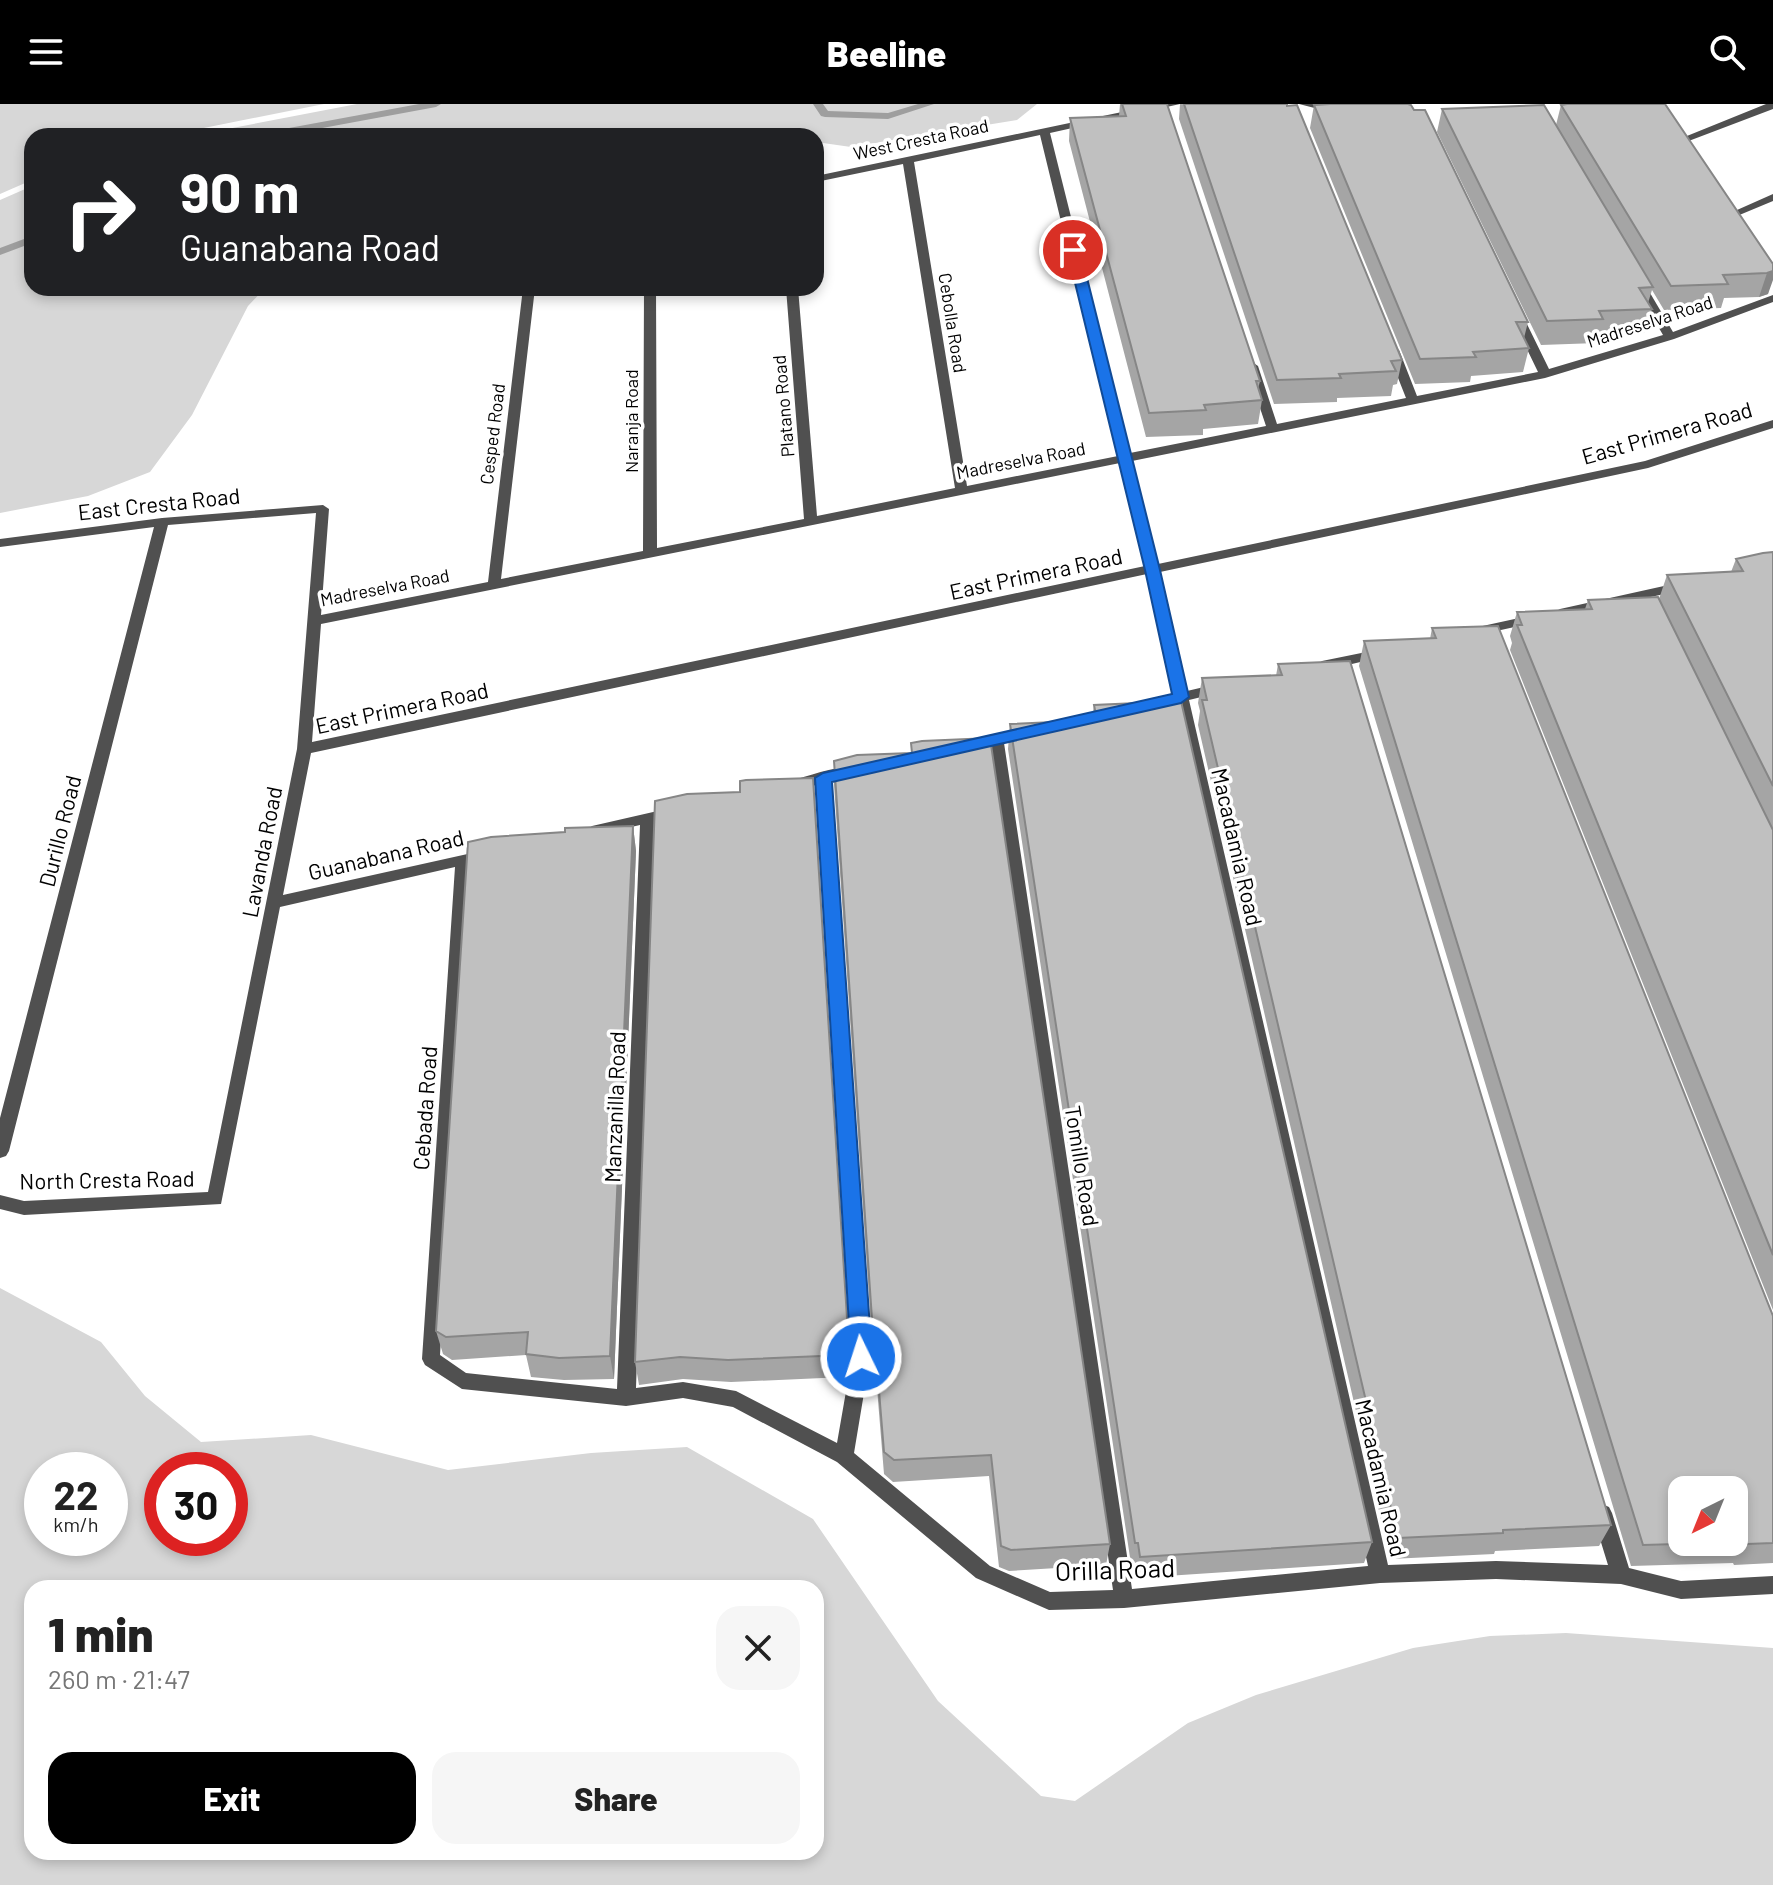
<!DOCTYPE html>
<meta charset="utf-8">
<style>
:root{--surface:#fff;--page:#f6f6f6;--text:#222;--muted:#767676;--accent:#000}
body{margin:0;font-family:Barlow,sans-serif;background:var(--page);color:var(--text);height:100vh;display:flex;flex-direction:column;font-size:30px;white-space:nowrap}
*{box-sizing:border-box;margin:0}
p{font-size:26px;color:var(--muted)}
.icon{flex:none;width:44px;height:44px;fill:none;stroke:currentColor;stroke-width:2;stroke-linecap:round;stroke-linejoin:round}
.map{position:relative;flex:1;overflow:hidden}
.panel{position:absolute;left:24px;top:1476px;width:800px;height:280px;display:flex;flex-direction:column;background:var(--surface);border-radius:24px;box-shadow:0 4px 12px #0003}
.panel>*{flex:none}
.guide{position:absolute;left:24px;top:24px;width:800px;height:168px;border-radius:24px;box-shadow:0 4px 12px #0003;background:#202124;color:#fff;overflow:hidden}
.needle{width:52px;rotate:223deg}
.tools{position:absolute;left:1668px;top:1372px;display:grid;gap:16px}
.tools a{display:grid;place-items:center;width:80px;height:80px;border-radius:16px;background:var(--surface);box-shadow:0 4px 12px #0003;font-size:40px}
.speed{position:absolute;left:24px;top:1348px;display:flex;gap:16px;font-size:40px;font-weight:700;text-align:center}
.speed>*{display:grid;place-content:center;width:104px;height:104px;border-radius:50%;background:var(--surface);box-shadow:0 4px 12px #0003;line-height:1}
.speed small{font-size:20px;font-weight:400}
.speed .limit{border:12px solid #d22;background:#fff;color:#111}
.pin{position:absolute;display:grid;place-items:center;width:68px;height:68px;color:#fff;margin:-34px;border:4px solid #fff;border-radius:50%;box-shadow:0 2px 8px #0007}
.me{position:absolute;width:88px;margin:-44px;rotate:356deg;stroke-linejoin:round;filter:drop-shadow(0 0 6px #0008)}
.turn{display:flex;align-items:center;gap:28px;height:168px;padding:0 24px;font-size:36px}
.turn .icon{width:104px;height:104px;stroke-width:2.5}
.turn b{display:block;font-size:56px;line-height:68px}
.round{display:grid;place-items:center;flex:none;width:84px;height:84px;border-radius:24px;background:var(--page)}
.overview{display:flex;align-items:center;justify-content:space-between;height:136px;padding:0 24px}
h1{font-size:48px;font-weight:800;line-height:60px}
.cta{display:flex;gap:16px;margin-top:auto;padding:16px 24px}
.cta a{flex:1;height:92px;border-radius:24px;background:var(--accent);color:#fff;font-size:32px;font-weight:800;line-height:92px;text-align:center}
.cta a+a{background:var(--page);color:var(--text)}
header{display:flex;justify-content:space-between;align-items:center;height:104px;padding:0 24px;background:var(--accent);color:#fff;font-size:36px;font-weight:800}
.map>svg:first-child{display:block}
.green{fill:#d7d7d7;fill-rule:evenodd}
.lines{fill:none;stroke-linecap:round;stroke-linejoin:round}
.stream{fill:#9e9e9e;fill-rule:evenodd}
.street{fill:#505050;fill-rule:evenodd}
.wall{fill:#a5a5a5}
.shaded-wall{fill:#868686}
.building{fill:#c0c0c0;stroke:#868686;stroke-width:2;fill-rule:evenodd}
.route{fill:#1a73e8;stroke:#114b97;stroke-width:2}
.labels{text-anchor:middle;stroke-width:7;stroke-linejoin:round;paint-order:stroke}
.far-street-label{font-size:18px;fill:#000;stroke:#fff}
.street-label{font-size:22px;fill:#000;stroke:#fff}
.near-street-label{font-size:26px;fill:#000;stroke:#fff}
</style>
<header><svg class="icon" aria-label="menu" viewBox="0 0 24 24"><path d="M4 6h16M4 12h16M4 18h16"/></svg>Beeline<svg class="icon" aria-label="search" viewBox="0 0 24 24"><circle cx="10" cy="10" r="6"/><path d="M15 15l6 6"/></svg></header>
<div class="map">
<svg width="1773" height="1781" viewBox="0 0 1773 1781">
<rect width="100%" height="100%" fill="#fff"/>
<path class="green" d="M0 0H324L164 32H32V76L0 90Z
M357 0H1037L1017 16 851 43 816 38V32H191Z
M32 82V184H265L248 202 192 311 150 368 88 392 0 409V96Z
M0 1184 101 1238 145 1292 201 1338 311 1331 448 1366 591 1349 687 1343 813 1415 938 1597 1041 1692 1075 1697 1188 1619 1256 1591 1413 1544 1490 1532 1566 1529 1773 1544V1781H0ZM42 1366H110V1434H42ZM230 1366V1434H162V1366ZM32 1484H816V1748H32Z"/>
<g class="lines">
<path class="stream" d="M419 0H441L436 3 279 32H257L262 29Z
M813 0H823L828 7 888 9 918 0H934L888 15 825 13 821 12Z
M32 132V139L0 151V144Z"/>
<path class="street" d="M1160 0H1180L1050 29 1130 349 1266 322 1246 262 1252 258 1258 262 1277 320 1406 294 1387 246 1393 242 1399 246 1417 292 1538 268 1510 210 1512 208 1522 210 1549 265 1663 231 1633 179 1635 177H1643L1673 228 1773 191V198L1674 235 1545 274 1132 357 1158 460 1645 357 1773 316V324L1648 364 1160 468 1187 587 1221 579 1228 584 1226 587 1189 596 1388 1461 1496 1457 1608 1461 1592 1409 1595 1403 1602 1400 1609 1403 1612 1409 1629 1464 1681 1477 1773 1472V1490L1681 1495 1621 1480 1496 1475 1380 1479 1124 1504 1049 1506 976 1474 837 1358 733 1303 683 1294 626 1302 462 1285 425 1261 422 1255 455 763 280 803 221 1100 24 1111 0 1105V1091L24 1097 208 1088 297 645 316 409 168 421 9 1047 6 1052 0 1054V1014L154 423 0 443V435L162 414 323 401 329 405 321 511 488 478 523 184H535L501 475 643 447 644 184H656L657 444 804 415 786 184H798L817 412 955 384 903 60 816 78V72ZM1040 31 1118 352 967 382 914 58ZM1120 359 1145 462 312 638 321 520ZM1147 470 1174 590 1137 599 1135 602 1142 607 1176 599 1368 1462 1132 1485 1004 639 1035 631 1037 628 1035 625 1030 623 970 636 963 641 970 646 990 642 1113 1486 1050 1488 990 1462 854 1349 870 1253 831 678 859 671 861 667 859 663C839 660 810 672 790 677L788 681 795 686 816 681 852 1253 837 1339 736 1287 683 1278 636 1284 655 718 680 712 682 708 675 703 592 722 585 727 592 732 640 721 617 1285 466 1269 440 1251 470 760 477 758 480 754 472 749 283 791 311 649Z
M1299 0H1319L1339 6 1334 9Z
M1766 0H1773V5L1686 38 1677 36Z
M1773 90V97L1737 112 1728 110Z
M1682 478 1689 482 1687 485 1560 513 1553 509 1560 505Z
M1533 511 1540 515 1538 518 1478 531 1471 527 1478 523Z
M1381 545 1386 546 1388 549 1386 552 1322 567 1315 562 1322 557Z
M1112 604 1117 606 1119 609 1117 612 1056 627 1049 622 1051 619Z"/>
</g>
<path class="wall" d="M1120 0H1167L1260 277 1258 285 1262 296 1258 320 1203 325V331L1146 333 1069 37 1070 14 1119 12Z
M1180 0H1287L1402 256 1397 280 1393 281 1391 292 1337 294V298L1274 300 1179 15Z
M1314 1 1528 218 1524 234 1529 244 1523 268 1471 272 1470 278 1415 280 1310 24Z
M1561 1 1773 160 1768 190 1759 193 1724 194 1721 204 1664 206 1652 186 1648 199 1652 205 1644 229 1599 231 1597 239 1541 241 1437 28 1442 5 1556 21Z
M1773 448V1206L1510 546 1512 539 1510 532 1517 508 1585 505 1588 496 1659 495 1667 471 1731 468 1736 455Z
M1432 524 1773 1212V1459L1734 1461 1733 1459 1631 1462 1359 562 1364 537 1430 535Z
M1278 560 1611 1421 1599 1442 1495 1447 1494 1450 1390 1455 1198 621 1200 607 1198 599 1202 574 1276 572Z
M1094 601 1372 1438 1364 1459 1136 1474 1134 1460H1131L1008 645 1010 620 1092 616Z
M911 639 1110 1440 1106 1461 1009 1467 999 1463 989 1372 893 1378 884 1370 876 1272H870V1250L872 1236 834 681V657L911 649Z
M687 690 849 1253 845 1273 731 1278 683 1275 639 1281 635 1258Z
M633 722 636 747 614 1275 564 1276 531 1273 526 1251 452 1256 443 1250 436 1227 565 728Z"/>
<path class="shaded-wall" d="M1773 167V176L1768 190 1759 193 1767 169Z
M633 722 636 747 614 1275 610 1252Z
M848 1230 849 1253 845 1273V1251Z"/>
<path class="building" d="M1122 0H1167L1260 277H1256L1262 296 1204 301 1206 306 1149 309 1070 14 1126 12Z
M1184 0H1287V2L1297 1 1402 256 1391 257 1396 267 1339 270 1341 274 1277 276Z
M1330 0H1408L1411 1 1414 6H1425L1528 218H1516L1529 244 1473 248 1476 253 1420 255 1314 1Z
M1567 0H1665L1773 160V167L1767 169 1723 171 1728 180 1671 182 1561 1Z
M1544 1 1653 183 1639 184 1652 205 1599 207 1603 215 1547 217 1442 5Z
M1773 448V682L1667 471 1743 467 1736 455 1763 449Z
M1658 493 1773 726V1151L1517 521H1522L1517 508 1592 505 1588 496Z
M1498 522 1773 1212V1439L1747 1440 1746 1438 1643 1441 1364 537 1436 534 1432 524ZM1682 1386H1734V1438H1682Z
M1350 557 1611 1421 1503 1426V1429L1398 1434 1202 596H1207L1202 574 1282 571 1278 560Z
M1181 597 1372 1438 1140 1453 1138 1439H1135L1010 620 1097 616 1094 601Z
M990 634 1110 1440 1011 1446 1001 1442 991 1351 894 1356 884 1348 876 1250H870L873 1230 834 657 857 651 912 649 911 639 922 637Z
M813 674 848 1230 845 1251 728 1256 680 1253 635 1258 655 697 687 690 740 688V677L746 676Z
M633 722 610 1252 559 1254 526 1250 528 1228 446 1233 436 1227 468 738 491 733 565 728V724Z"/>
<path class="route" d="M1073 142 1080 146 1160 466 1189 593 1181 599 832 678 872 1253 869 1259 861 1262 854 1259 851 1253 815 674 823 669 1172 590 1145 466 1067 146Z"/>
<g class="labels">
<g class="far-street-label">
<text transform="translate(921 36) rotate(-12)" y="6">West Cresta Road</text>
<text transform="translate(1650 218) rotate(-18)" y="6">Madreselva Road</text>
<text transform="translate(952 219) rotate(81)" y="6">Cebolla Road</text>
<text transform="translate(784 302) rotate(-95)" y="6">Platano Road</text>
<text transform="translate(632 317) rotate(-90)" y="6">Naranja Road</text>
<text transform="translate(493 330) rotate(-83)" y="6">Cesped Road</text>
<text transform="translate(1021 357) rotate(-11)" y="6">Madreselva Road</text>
<text transform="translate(385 484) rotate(-11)" y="6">Madreselva Road</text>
</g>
<g class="street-label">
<text transform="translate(1667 329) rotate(-16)" y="8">East Primera Road</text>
<text transform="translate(159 400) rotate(-6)" y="8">East Cresta Road</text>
<text transform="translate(1036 470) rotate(-12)" y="8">East Primera Road</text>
<text transform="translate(402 604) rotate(-12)" y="8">East Primera Road</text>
<text transform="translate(60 727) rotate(-76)" y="8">Durillo Road</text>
<text transform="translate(1237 743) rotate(77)" y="8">Macadamia Road</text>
<text transform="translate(262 748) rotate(-79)" y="8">Lavanda Road</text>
<text transform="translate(386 751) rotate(-13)" y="8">Guanabana Road</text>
<text transform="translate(615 1003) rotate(-88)" y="8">Manzanilla Road</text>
<text transform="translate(425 1004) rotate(-86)" y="8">Cebada Road</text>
<text transform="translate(1082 1062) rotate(81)" y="8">Tomillo Road</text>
<text transform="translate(107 1076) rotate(-1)" y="8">North Cresta Road</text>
<text transform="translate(1381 1374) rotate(77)" y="8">Macadamia Road</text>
</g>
<g class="near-street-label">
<text transform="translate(1115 1466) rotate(-2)" y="9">Orilla Road</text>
</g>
</g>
</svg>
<div class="tools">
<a><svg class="needle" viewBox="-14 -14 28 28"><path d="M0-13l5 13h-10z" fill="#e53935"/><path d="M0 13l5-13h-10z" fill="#767676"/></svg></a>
</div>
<div class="speed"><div>22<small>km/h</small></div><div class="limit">30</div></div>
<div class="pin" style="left:1073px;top:146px;background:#d93025"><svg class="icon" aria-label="arrive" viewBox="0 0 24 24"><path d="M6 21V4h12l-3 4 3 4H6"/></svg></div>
<svg class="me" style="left:861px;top:1253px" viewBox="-20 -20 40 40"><circle r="17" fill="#1a73e8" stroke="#fff" stroke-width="3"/><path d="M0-11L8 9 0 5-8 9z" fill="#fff"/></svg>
<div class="guide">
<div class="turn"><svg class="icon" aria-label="right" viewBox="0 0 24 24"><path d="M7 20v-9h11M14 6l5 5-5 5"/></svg><div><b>90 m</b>Guanabana Road</div></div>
</div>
<section class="panel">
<div class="overview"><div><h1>1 min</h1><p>260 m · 21:47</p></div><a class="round"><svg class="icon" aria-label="close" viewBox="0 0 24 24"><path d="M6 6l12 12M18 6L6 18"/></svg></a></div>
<div class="cta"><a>Exit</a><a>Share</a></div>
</section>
</div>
